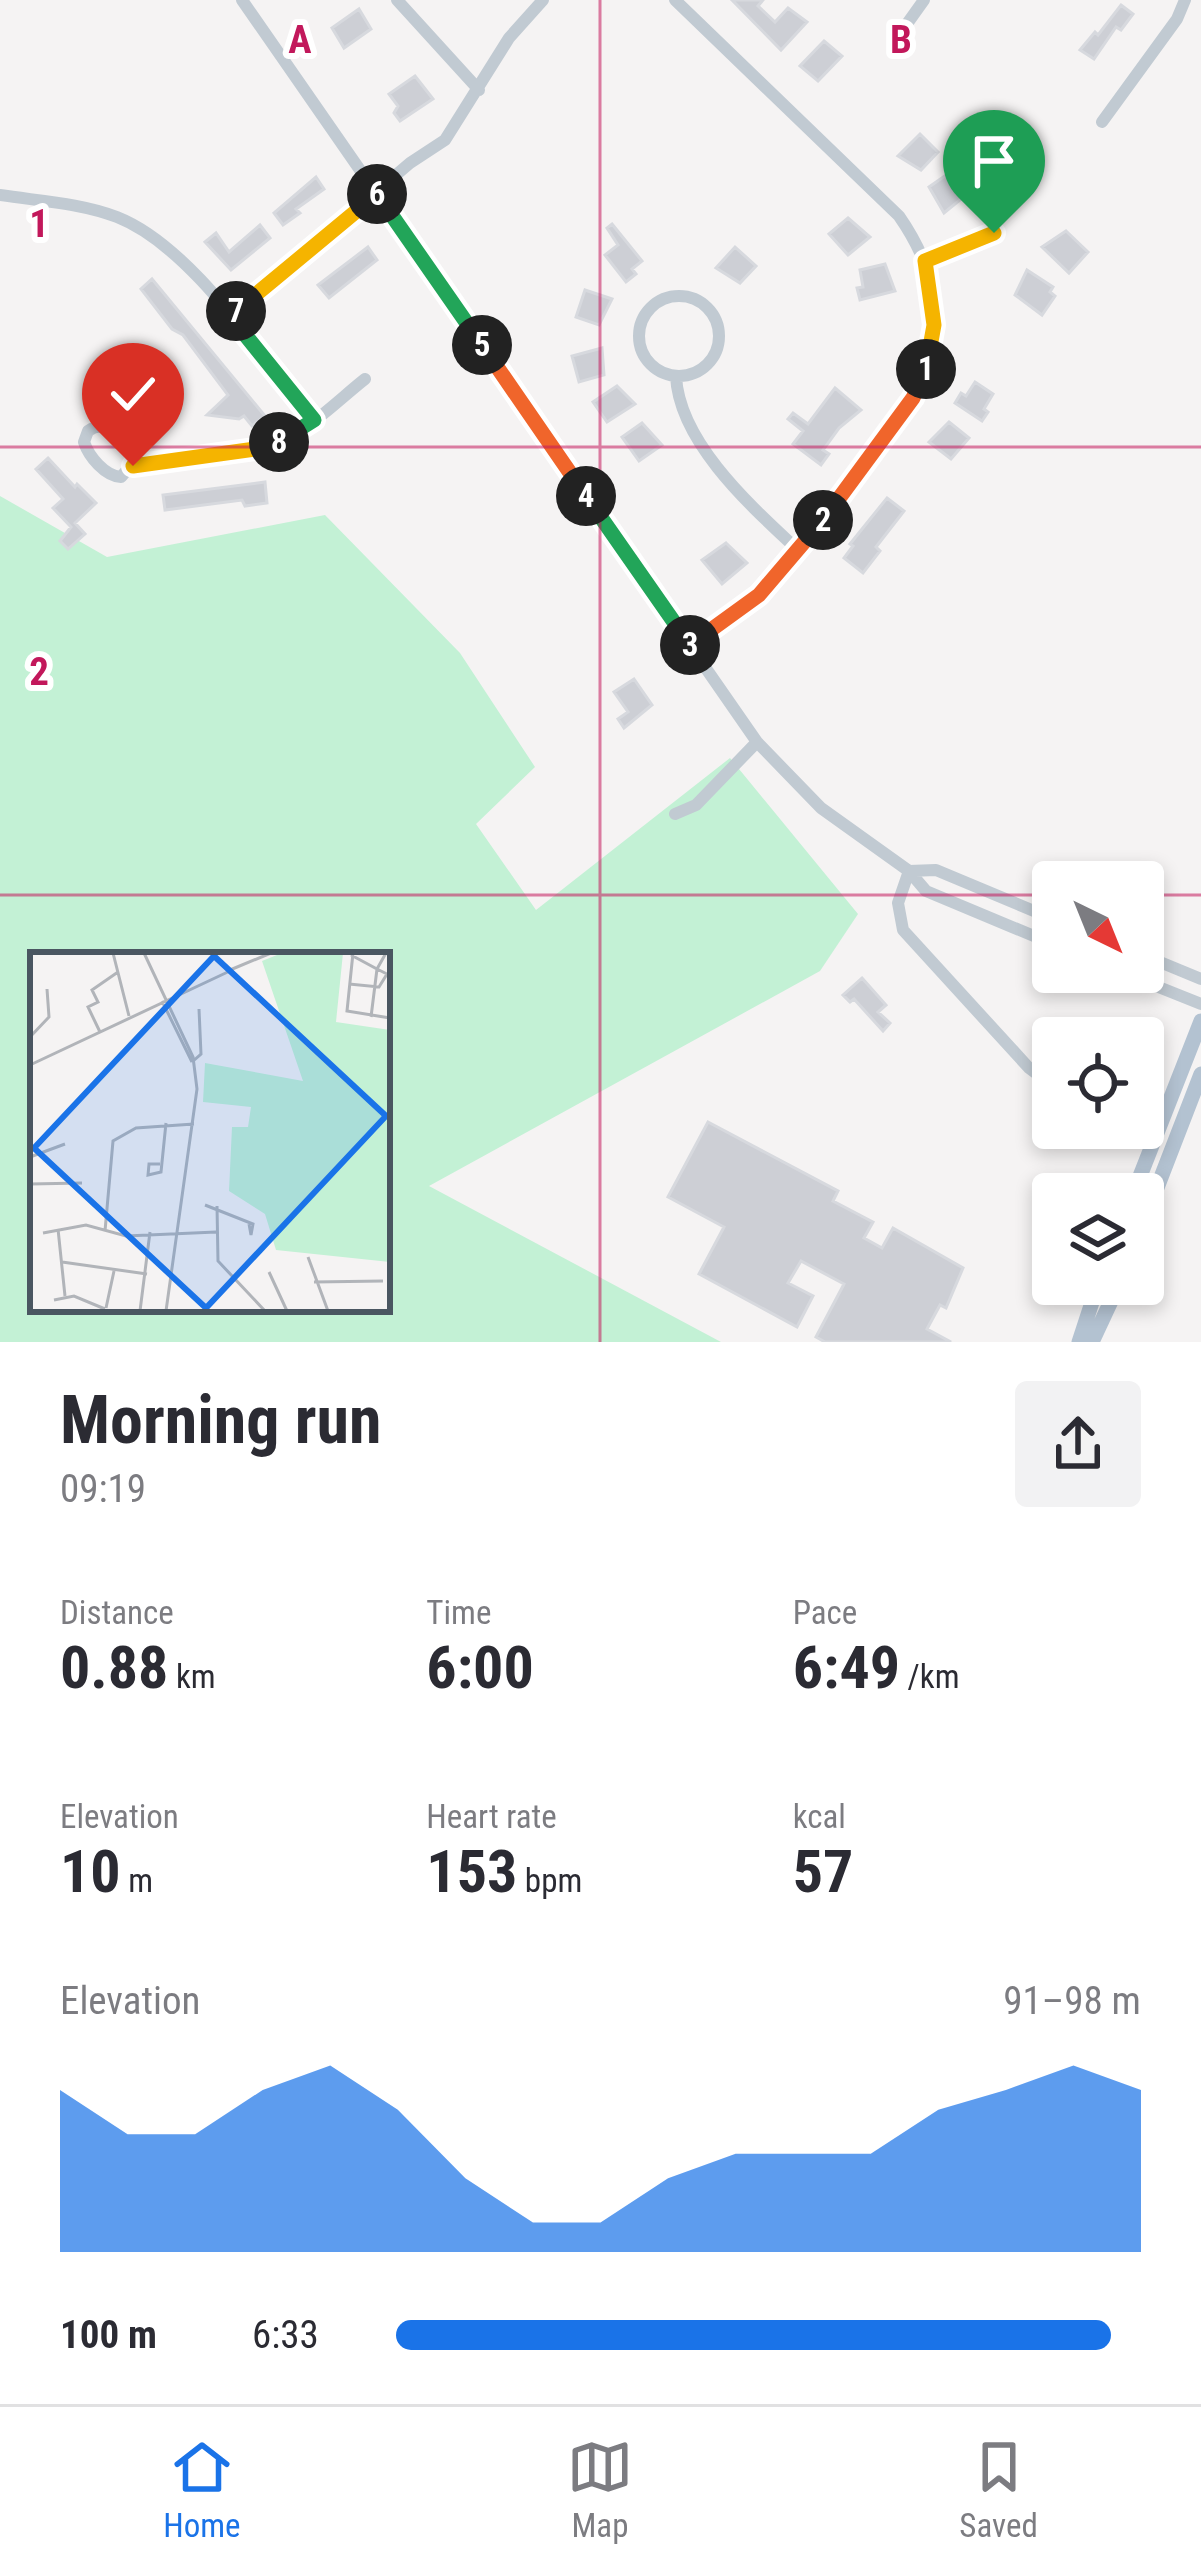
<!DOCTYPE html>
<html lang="en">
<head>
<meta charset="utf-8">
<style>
	:root { --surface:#fff; --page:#f2f2f3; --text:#2b2b33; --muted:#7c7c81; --line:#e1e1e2; --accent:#1a73e8 }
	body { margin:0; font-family:"Roboto Condensed",sans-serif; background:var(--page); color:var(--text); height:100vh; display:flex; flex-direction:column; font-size:45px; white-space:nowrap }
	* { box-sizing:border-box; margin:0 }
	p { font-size:39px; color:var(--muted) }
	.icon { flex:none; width:66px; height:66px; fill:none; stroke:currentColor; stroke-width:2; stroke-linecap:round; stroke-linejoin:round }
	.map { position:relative; height:1342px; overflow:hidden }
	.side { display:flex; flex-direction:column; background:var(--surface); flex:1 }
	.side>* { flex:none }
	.needle { width:78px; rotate:137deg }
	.buttons { position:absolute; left:1032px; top:861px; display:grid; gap:24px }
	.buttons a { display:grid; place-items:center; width:132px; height:132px; border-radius:12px; background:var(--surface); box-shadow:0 6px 18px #0003; font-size:60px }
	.pin { position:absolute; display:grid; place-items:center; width:102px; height:102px; color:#fff; margin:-123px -51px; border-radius:50% 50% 50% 0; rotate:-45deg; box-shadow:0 0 12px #0007 }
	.pin .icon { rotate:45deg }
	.km { position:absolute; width:60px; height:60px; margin:-30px; border-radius:50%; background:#222; color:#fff; font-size:33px; line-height:60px; text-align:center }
	.round { display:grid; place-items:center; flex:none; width:126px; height:126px; border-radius:12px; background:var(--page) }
	.head { display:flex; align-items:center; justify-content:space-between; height:204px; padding:0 60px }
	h1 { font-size:66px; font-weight:700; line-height:90px }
	.figures { display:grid; grid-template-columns:repeat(3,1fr); gap:18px; height:204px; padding:12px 60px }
	.figures div { display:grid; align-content:center }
	.figures b { font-size:60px; font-weight:700 }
	.figures small { font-size:33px; font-weight:400 }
	.figures p { font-size:33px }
	.chart { height:336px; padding:24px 60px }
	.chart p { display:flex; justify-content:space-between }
	.chart svg { width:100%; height:216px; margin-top:12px; fill:var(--accent); opacity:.7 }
	ul { padding:0 60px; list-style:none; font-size:39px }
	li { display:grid; grid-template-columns:192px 144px 1fr; align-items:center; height:90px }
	li i { height:30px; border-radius:15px; background:var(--accent) }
	.dock { display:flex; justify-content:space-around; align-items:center; height:168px; border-top:3px solid var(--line); background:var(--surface); font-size:33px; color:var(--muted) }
	.dock a { display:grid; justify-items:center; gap:6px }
	.dock .active { color:var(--accent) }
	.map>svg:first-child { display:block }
</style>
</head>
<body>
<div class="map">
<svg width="1201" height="1342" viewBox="0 0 1201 1342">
	<rect width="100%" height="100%" fill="#f5f3f3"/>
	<path fill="#c3f1d5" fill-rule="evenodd" d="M0,496L107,557L325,515L460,653L535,767L476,824L536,910L730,758L858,914L820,971L429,1186L721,1342H0ZM33,955H387V1309H33Z"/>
	<path fill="#cdcfd5" stroke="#d7d9de" stroke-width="3" d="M732,0H763L758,6L775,22L788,8L807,22L781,50Z
		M1121,5L1133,14L1121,30L1116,27L1094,59L1080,50L1095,32L1098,35Z
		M359,9L371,29L344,48L332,28Z
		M824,41L842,56L818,81L800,66Z
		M415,76L433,99L400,121L394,113L398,106L389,94Z
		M920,134L938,152L921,170L898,156Z
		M949,173L959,186L964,182L971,191L944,213L929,187Z
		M316,177L324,189L296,209L300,213L283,225L274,213Z
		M848,218L870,237L848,255L829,234Z
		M612,224L642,261L632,269L636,274L626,282L605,255L618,245L607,228Z
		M260,225L270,238L231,270L205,242L216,233L229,252Z
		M1066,231L1088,252L1069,273L1042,247Z
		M368,247L377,260L329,298L318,285Z
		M735,247L756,266L740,283L716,268Z
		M885,264L895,291L860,300L857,288L863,287L860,270Z
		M1027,270L1053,287L1050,292L1055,296L1042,315L1015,295Z
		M152,279L265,416L252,426L244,416L239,419L207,415L228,395L183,335L172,329L141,289Z
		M585,290L612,299L599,325L576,317Z
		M602,348L604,375L579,382L572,356Z
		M975,382L993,394L984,409L988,412L982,421L955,403L961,393L966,396Z
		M617,386L635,404L607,422L593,402Z
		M835,388L861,410L839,428L823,450L829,454L821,465L793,444L803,431L788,419L793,413L808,424Z
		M949,422L969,438L951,459L929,442Z
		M642,423L662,445L639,461L622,437Z
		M48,458L75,487L77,484L96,503L75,523L85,534L68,549L60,541L71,527L53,508L63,499L36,469Z
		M265,482L267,503L245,506L242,500L165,510L163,495Z
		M887,498L904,511L876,547L880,551L863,573L844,558L853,546L850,544Z
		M726,543L747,563L722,584L702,560Z
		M634,679L652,705L624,728L618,719L628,712L614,692Z
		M862,978L886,1005L878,1012L890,1023L883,1031L854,999L850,1002L843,995Z
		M708,1122L838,1191L833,1201L873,1222L864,1238L882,1248L893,1228L963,1268L946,1308L940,1305L927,1329L951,1342H825L816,1337L844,1284L801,1261L788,1283L813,1296L797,1327L699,1274L724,1227L668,1197Z"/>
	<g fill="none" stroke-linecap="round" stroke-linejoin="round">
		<path stroke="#c1cad2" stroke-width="12" d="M242,0L757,742L821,808L909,871L926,891L1053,944
			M397,0L479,90
			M675,0L899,216C974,324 917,397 849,486C820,524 792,566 755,598C735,616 711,631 689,646
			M899,35L924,0
			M1102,122L1177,19L1185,0
			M0,195C39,201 81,203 117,217C193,247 261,357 314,420
			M925,261L994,233
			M639 336a40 40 0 1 1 80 0a40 40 0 1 1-80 0Z
			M230,316L410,163L445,140L509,38L543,0
			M676,376C679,443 753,508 799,551
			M133,463V453C120,438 108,417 88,431L84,442C89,457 105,476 121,477L133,463C174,464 255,457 290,437C317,422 341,398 365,379
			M675,814L696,805L757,742
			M909,871L898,903L903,930L1029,1068L1053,1086
			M909,871L936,870L1053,919
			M1143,955L1201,979
			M1121,972L1201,1004"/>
		<path stroke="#b3c2d1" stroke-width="15" d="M1133,1194L1201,1021
			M1143,1224L1201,1074
			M1079,1342L1098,1284
			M1092,1342L1119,1284"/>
	</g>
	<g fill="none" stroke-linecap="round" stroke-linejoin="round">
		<defs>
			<path id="split-1" d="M926,369L934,325L925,261L994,233"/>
			<path id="split-2" d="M823,520L913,398L926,369"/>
			<path id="split-3" d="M690,645L759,595L823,520"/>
			<path id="split-4" d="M586,496L690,645"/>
			<path id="split-5" d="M482,345L586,496"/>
			<path id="split-6" d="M377,194L482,345"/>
			<path id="split-7" d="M236,311L377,194"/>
			<path id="split-8" d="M236,311L230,316L314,420L279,442"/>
			<path id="split-9" d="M133,466L262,448L279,442"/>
		</defs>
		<use href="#split-1" stroke="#fff" stroke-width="24"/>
		<use href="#split-2" stroke="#fff" stroke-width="24"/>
		<use href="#split-3" stroke="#fff" stroke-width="24"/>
		<use href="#split-4" stroke="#fff" stroke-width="24"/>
		<use href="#split-5" stroke="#fff" stroke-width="24"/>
		<use href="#split-6" stroke="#fff" stroke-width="24"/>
		<use href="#split-7" stroke="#fff" stroke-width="24"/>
		<use href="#split-8" stroke="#fff" stroke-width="24"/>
		<use href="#split-9" stroke="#fff" stroke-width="24"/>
		<use href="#split-1" stroke="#f5b400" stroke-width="15"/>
		<use href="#split-2" stroke="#f0652b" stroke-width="15"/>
		<use href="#split-3" stroke="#f0652b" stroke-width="15"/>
		<use href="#split-4" stroke="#22a559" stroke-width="15"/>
		<use href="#split-5" stroke="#f0652b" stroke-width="15"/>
		<use href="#split-6" stroke="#22a559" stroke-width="15"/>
		<use href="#split-7" stroke="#f5b400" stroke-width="15"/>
		<use href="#split-8" stroke="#22a559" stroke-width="15"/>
		<use href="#split-9" stroke="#f5b400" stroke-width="15"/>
	</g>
	<path fill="none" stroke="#c2185b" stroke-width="3" stroke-opacity="0.55" d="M600,0V1342M0,447H1201M0,895H1053M1143,895H1201"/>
	<g transform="translate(30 952)">
		<rect width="360" height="360" fill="#f5f3f3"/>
		<path d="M252,1H313L306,70L360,78V310L246,298L235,262L199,239L202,175H218L221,155L173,150L175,111L273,129L232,9Z" fill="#c3f1d5"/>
		<path fill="none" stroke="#b1b4b9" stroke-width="3" d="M83,1L99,64M114,1L163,105L167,137L136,359M323,1L317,59L360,66M321,3L347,17L356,1M200,18L241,1M319,32L349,35L357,22L347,17M132,49L162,110M341,65L347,17M70,80L58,55L68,50L62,38L88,20M0,85L19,65L17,37M162,110L171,102L169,57M0,113L202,18M0,205L35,192M130,212H119L118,223L131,220L136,171M0,232L52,231M175,253L223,272L221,283L219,272M187,254L188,309L235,359M28,277L35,344M75,279L83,189L106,176L164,172M13,281L56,273L96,284L186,280M278,305L298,359M32,310L117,322M239,320L257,359M284,330L353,329M24,348L44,344L75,357M76,356L84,319M110,359L120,280"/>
		<path fill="#1a73e8" fill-opacity="0.15" stroke="#1a73e8" stroke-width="6" d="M184,4L356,164L176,356L4,196Z"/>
		<rect width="360" height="360" fill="none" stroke="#4a5661" stroke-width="6"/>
	</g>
	<g font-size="39" text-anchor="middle" font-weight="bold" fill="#c2185b" stroke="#fff" stroke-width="12" stroke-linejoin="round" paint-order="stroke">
		<text x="300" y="53">A</text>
		<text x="901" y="53">B</text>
		<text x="39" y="237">1</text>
		<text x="39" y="685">2</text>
	</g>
</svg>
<div class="buttons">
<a><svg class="needle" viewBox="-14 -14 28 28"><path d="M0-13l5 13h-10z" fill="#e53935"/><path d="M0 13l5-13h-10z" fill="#7c7c81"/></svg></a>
<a><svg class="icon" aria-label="locate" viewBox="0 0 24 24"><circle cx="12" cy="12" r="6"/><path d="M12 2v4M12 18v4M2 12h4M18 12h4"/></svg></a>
<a><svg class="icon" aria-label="layers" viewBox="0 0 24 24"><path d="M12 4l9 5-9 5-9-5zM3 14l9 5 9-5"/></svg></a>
</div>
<div class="pin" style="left:994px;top:233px;background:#1e9e55"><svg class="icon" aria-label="arrive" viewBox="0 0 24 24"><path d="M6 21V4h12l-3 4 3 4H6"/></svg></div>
<div class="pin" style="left:133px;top:466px;background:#d93025"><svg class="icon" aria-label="check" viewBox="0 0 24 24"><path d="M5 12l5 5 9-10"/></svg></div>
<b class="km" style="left:926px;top:369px">1</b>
<b class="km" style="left:823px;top:520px">2</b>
<b class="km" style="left:690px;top:645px">3</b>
<b class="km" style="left:586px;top:496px">4</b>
<b class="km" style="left:482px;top:345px">5</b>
<b class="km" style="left:377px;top:194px">6</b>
<b class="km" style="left:236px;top:311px">7</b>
<b class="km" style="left:279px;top:442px">8</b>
</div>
<section class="side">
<div class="head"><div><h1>Morning run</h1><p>09:19</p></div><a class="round"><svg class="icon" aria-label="share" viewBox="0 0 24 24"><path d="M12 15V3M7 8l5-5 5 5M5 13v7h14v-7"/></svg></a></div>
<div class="figures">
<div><p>Distance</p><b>0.88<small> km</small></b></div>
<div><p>Time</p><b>6:00</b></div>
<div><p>Pace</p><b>6:49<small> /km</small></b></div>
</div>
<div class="figures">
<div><p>Elevation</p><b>10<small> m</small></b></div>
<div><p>Heart rate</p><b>153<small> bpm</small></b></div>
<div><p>kcal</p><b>57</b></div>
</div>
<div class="chart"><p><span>Elevation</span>91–98 m</p>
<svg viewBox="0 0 160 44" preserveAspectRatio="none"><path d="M0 44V11L10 20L20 20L30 11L40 6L50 15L60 29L70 38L80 38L90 29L100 24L110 24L120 24L130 15L140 11L150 6L160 11V44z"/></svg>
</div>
<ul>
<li><b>100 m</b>6:33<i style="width:96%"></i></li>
</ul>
</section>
<nav class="dock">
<a class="active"><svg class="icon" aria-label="home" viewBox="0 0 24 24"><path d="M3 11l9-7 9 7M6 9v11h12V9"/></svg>Home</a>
<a><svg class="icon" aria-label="map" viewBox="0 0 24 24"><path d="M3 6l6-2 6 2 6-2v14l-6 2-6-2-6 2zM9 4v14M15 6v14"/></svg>Map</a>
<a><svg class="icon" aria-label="saved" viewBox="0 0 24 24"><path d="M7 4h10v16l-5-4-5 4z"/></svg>Saved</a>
</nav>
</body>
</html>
